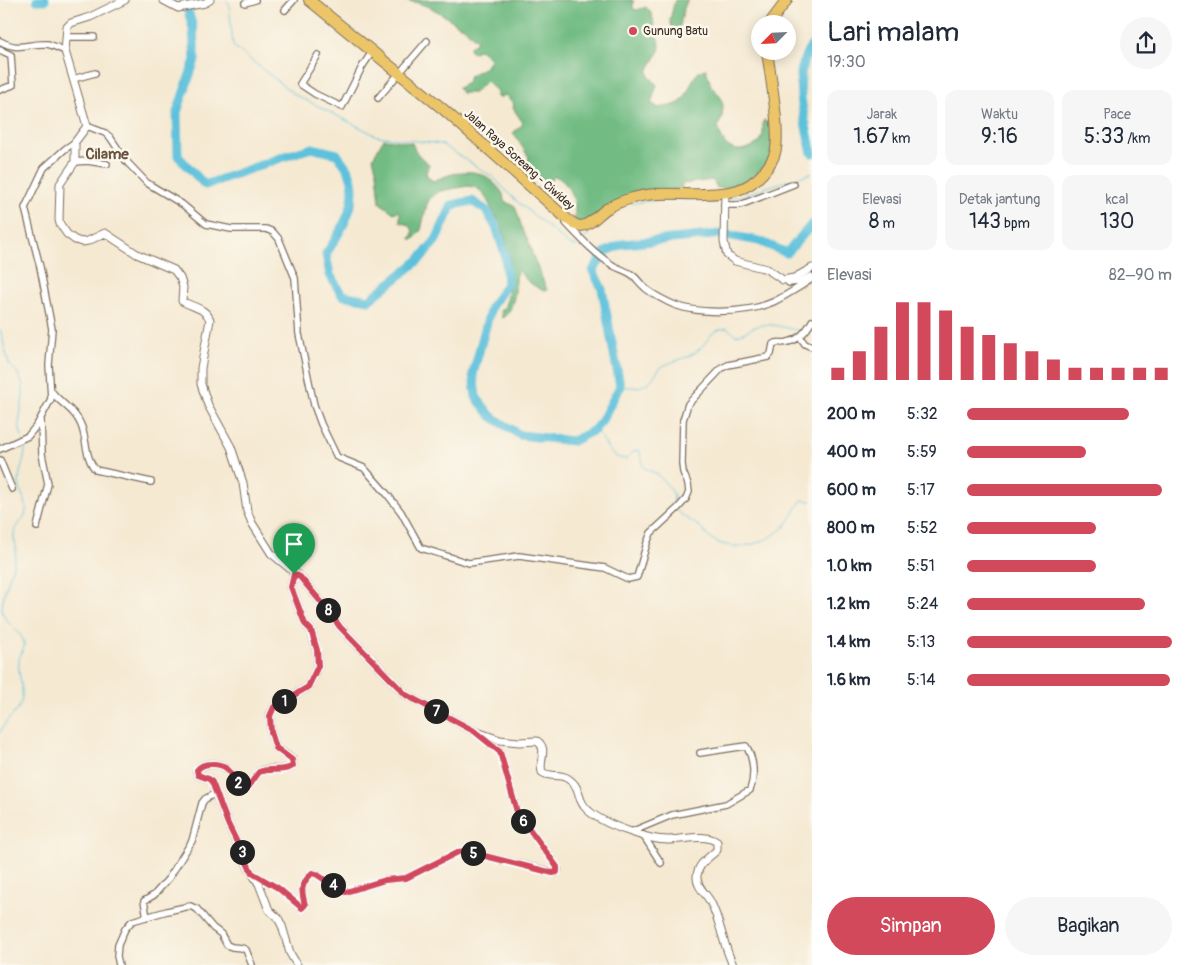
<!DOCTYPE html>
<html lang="id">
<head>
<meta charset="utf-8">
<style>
	:root { --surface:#fff; --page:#f6f6f7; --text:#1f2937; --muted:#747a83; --accent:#d1495b }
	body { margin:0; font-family:Pangolin,sans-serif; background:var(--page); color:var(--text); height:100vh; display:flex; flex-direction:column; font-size:19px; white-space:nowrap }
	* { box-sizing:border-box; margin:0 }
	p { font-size:16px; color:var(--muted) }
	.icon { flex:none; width:28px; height:28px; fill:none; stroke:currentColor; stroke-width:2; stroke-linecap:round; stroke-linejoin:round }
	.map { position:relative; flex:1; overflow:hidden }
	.panel { display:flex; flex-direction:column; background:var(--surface); width:375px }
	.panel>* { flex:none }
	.needle { width:32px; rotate:246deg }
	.controls { position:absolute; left:751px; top:15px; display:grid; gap:10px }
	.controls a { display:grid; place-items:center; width:45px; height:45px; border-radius:50%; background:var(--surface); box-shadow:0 2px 12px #0003; font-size:25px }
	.pin { position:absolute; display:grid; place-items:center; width:42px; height:42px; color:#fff; margin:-51px -21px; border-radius:50% 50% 50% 0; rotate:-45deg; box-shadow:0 0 5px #0007 }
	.pin .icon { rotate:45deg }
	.km { position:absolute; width:25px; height:25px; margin:-12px; border-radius:50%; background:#222; color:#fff; font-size:14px; line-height:25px; text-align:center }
	.round { display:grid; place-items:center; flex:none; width:52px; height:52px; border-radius:26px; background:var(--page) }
	.overview { display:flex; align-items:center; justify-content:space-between; height:85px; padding:0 15px }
	h1 { font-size:28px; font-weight:600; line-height:38px }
	.stats { display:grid; grid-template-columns:repeat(3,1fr); gap:8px; height:85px; padding:5px 15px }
	.stats div { display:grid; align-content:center; border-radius:12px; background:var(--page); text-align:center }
	.stats b { font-size:21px; font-weight:600 }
	.stats small { font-size:14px; font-weight:400 }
	.stats p { font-size:14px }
	.chart { height:140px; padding:10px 15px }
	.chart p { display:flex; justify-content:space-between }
	.chart svg { width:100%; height:90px; margin-top:5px; stroke:var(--accent); stroke-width:6 }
	.primary-button { display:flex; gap:10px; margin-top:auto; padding:10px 15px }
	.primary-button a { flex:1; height:58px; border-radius:30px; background:var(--accent); color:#fff; font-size:20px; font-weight:600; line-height:58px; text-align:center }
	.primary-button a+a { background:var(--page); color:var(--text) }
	ul { padding:0 15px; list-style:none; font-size:16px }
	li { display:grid; grid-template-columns:80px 60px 1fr; align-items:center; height:38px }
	li i { height:12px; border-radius:6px; background:var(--accent) }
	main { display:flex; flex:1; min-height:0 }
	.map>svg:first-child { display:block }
</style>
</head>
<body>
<main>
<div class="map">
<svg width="812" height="965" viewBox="0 0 812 965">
	<rect width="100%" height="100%" fill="#fbf7ec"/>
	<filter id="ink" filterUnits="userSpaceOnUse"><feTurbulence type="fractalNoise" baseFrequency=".02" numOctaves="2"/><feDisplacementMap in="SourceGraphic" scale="10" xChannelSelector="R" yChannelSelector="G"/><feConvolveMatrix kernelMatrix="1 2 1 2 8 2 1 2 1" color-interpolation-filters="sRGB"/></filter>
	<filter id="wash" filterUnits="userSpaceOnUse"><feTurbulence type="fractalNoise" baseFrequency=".0096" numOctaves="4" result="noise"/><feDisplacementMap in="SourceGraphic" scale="20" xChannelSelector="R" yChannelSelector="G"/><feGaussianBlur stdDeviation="1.12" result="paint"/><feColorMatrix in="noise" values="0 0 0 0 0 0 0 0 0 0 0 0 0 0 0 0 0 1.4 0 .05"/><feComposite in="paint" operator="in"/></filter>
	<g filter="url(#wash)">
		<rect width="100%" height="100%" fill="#f5e9d2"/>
		<path fill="#72bc84" stroke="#567351" d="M400,0H633V9L637,10L646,7C653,13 655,23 653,32C669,48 653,57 648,72L649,76L657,85L651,103L659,108C665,107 673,106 679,103C691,96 690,71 706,69L711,86L720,96L723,105L722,118L718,126C723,152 739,156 760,142L763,134V121L765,120L769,128L775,153L762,169L738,188H717L713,180L682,184L681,189L637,195L588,221L575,223C573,217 575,216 575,211C576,199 567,180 555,176L546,185L527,163L529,157L513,133L522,125L523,123L513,108L514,104L505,95L499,98L497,97V91L486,81L474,93H461L458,88L467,83L469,76L486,67L490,59L480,49L472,53L469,48L477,41L464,27L460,26C441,13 424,1 400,0Z
			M675,0H688C680,12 683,26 675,37L670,20Z
			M384,139L412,143C416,153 420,158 429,164L426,173L428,177L433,181C460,170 481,164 501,191C504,194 503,198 505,202L515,206L522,228L529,243L533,256L547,290L544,291C534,286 525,281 519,270L517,271C515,285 516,310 502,318L501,311L504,308L508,297L510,259L502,227L483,193L477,188L468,186L451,189L440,191L431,197L427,204L421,230L414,239H410L413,233C412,225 407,224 400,222V212L398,211L394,213L380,203L377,172L373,158L382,141Z"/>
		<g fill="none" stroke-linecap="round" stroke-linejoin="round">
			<path stroke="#5dc1db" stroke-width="1" d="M226,0L229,3L233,46L294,94L377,136L441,144L493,177L513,198L570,245L577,246L581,243
				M727,197H739L764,188L812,173
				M632,203L661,200L701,199
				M585,238C597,224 609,213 626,205
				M0,329L9,364L17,372L23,385V396L19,424L22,437
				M620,386C632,388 643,389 652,379C657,373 658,368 665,365C675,360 689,358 697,351C711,340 707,331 727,328L736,335C744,334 750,328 758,326C772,322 787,329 801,331
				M594,430C608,440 605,458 627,459L634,451L639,450L644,468L657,474L669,487L674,495L673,507L674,508
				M677,511C684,518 692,521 700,527C704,530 705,535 710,538C733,554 765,545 785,526C792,518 796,508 802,500L812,501
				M0,733C4,720 19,712 21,702C25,688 17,675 19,661C19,655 25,649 24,643C21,629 2,623 2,608C3,588 15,569 16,549C16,542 12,537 15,530C17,523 25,520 26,511C28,501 19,493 19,482C19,466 28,458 24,441"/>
			<path stroke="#5dc1db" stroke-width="9" d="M37,0H45
				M185,0L193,28L195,60L177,112L178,156L205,185L289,155L312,148L337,154C340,159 345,164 348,170C363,198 341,231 326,254L330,275L342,295L369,300L419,260L436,240L452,205L472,201L487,211L497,229L505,255L507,284L491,307L473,374L476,397L491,416L520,435L573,441L594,430L601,422L620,386L602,289L593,271L605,252L623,244L722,234L759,241L787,253L812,224
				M812,45C790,73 805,121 812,153"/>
		</g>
	</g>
	<g filter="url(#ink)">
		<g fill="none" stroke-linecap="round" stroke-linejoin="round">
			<defs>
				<path id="minor" d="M245,3L255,0
					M285,10L294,0
					M66,37H94
					M0,41C20,52 26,43 47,44C53,45 60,49 65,51
					M0,50L11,55L13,85L0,90
					M318,55L300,84L315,94L342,107L362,67L372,52
					M73,79L95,73
					M378,98L427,41
					M87,126L105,133L110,137L126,161L147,183L182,204L206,224L231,229H266L273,232L279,239L295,278L299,334L314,405L321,424L337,457L364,468L387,494L401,512L421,548L469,563L519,556L605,568L628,579L637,577L647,543L651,533L678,508L686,499L689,492L688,484L683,472L682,464L683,420L688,404L722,368L728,365L768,357L771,354L773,344C779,341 782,344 788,342C800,340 807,330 812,321
					M75,162L87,161L107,164
					M724,205H740L794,184
					M566,221V223C580,238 596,255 614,266C620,269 626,271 631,274C636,277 638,281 642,285C648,292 660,298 668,302C694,315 745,314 773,302C786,296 799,287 812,279
					M786,280L789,283L798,282L811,276
					M800,337L805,344L812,347
					M52,392C61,404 75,410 81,425C87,439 85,459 96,470L151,482
					M0,449L28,436L37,425L51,399L49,365L52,329L40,267L25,208L44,168L65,149L75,142
					M0,460L12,489
					M37,527L48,484L42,454L41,419
					M631,832L672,815L726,804L750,790C755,777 754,758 746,746L700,753
					M643,835L661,863
					M252,873L278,888L302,908L305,905C301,891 300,885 312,873L316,874L342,891L346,892L385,880L406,878L458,852L465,851L556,873L558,870L557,867L517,812L500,752L478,734
					M147,917L144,901L154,895L169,878L192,841L202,803L205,799L216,793
					M119,965L117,956L118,945L125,929L132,921L167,911L190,906L197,909L213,928L221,934L227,945L232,947L242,948L246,950L252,965"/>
				<path id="tertiary" d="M125,0L90,17L71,23L67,27L65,51L87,126L75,142V162L60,184L59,220L60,224L67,234L75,240L82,242L88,241L105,233L137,254L174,270L180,278L183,287L182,301C192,307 206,308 210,320L201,368V384L208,405L231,447L243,483L247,511L252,523L271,553L300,577L327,609L340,627L406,695L474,731L500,740L519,742L537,741C549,749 538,761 542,772C549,778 559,773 567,778C582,788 576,795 584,806C594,819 616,827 631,832C642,836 657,840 668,840C683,840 705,833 717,842V850C709,858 698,863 697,876C696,887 707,894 711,903C721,923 723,945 733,965
					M163,0L178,8L205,3L210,0
					M725,193L724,242L727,255L735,261L767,269L783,280L794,278L812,268
					M294,574L291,587L305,624L311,630L317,651L318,666L308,687L274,707L270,715L271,732L276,748L292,759L293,766C282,773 271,766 259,772L249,786L245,789C232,785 235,763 211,764C205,764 200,766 197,771L198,775L209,779L212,782L228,824L249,868L259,884L269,910L278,918L282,926L290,953L297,965"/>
				<path id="trunk" d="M309,0L443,109L567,219C571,222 575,225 580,226C590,226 599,213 608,208C616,203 624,200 633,198C656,191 681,195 705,194C730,193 746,192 763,173C768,167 773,161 775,153C781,133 770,74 767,51
					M769,24L787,0"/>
			</defs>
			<use href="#minor" stroke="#7c6d5d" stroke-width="8"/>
			<use href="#tertiary" stroke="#7c6d5d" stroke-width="9"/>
			<use href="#trunk" stroke="#7c6d5d" stroke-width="12"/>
			<use href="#minor" stroke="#fff" stroke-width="5.5"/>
			<use href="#tertiary" stroke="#fff" stroke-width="7"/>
			<use href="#trunk" stroke="#edc569" stroke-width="10"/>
		</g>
	</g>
	<g fill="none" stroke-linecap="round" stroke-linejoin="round" filter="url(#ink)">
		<defs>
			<path id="route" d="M294,574L300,577L327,609L340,627L406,695L474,731L500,752L517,812L557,867V872L553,873L465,851L458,852L406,878L385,880L346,892L342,891L316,874L312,873C300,885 301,890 305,905L302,908L278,888L252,873L228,824L212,782L209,779L198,775L197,770C200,766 205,764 211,764C235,763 232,785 245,790L249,786L259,772C271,767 282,773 293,766L292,760L276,748L271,732L270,716L274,707L308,687L318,666L317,650L311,630L305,624L291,587Z"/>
		</defs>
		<use href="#route" stroke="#fff" stroke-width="10"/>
		<use href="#route" stroke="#d1495b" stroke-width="6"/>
	</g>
	<circle fill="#d1495b" stroke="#fbf7ec" stroke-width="2" cx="633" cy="31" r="5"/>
	<g text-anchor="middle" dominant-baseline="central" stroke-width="5" stroke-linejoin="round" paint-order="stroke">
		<g font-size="12" fill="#3b2a1e" stroke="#fbf7ec" text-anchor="start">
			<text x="643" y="31">Gunung Batu</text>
		</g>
		<g font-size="12" fill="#3b2a1e" stroke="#fbf7ec">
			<text transform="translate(519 160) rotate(42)">Jalan Raya Soreang - Ciwidey</text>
		</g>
		<g font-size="15" font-weight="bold" fill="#6b543f" stroke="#fbf7ec">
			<text x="107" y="154">Cilame</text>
		</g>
	</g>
</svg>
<div class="controls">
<a><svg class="needle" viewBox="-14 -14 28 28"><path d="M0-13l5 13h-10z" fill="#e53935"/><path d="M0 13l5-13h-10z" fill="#747a83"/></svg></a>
</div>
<div class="pin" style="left:294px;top:574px;background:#1e9e55"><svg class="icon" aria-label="arrive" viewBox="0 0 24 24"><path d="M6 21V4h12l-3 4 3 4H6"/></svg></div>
<b class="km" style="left:284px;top:701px">1</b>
<b class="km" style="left:238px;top:783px">2</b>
<b class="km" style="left:242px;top:852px">3</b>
<b class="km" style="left:333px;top:885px">4</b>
<b class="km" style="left:473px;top:853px">5</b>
<b class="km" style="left:523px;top:821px">6</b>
<b class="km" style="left:436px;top:711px">7</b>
<b class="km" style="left:328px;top:610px">8</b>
</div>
<section class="panel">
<div class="overview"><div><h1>Lari malam</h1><p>19:30</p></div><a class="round"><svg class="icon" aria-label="share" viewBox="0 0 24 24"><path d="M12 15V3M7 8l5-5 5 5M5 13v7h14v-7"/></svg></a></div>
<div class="stats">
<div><p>Jarak</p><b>1.67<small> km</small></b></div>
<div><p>Waktu</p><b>9:16</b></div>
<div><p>Pace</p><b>5:33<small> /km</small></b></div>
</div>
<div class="stats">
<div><p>Elevasi</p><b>8<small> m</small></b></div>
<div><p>Detak jantung</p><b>143<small> bpm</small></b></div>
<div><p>kcal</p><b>130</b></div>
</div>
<div class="chart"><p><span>Elevasi</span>82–90 m</p>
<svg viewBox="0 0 160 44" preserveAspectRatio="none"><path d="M5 44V38M15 44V30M25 44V18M35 44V6M45 44V6M55 44V10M65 44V18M75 44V22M85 44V26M95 44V30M105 44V34M115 44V38M125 44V38M135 44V38M145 44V38M155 44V38"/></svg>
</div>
<ul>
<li><b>200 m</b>5:32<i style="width:79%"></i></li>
<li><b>400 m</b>5:59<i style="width:58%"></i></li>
<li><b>600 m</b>5:17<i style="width:95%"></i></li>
<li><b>800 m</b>5:52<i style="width:63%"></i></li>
<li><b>1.0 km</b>5:51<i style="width:63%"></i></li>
<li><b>1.2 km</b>5:24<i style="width:87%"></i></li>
<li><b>1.4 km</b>5:13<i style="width:100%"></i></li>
<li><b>1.6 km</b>5:14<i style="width:99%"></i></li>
</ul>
<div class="primary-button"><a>Simpan</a><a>Bagikan</a></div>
</section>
</main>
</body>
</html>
